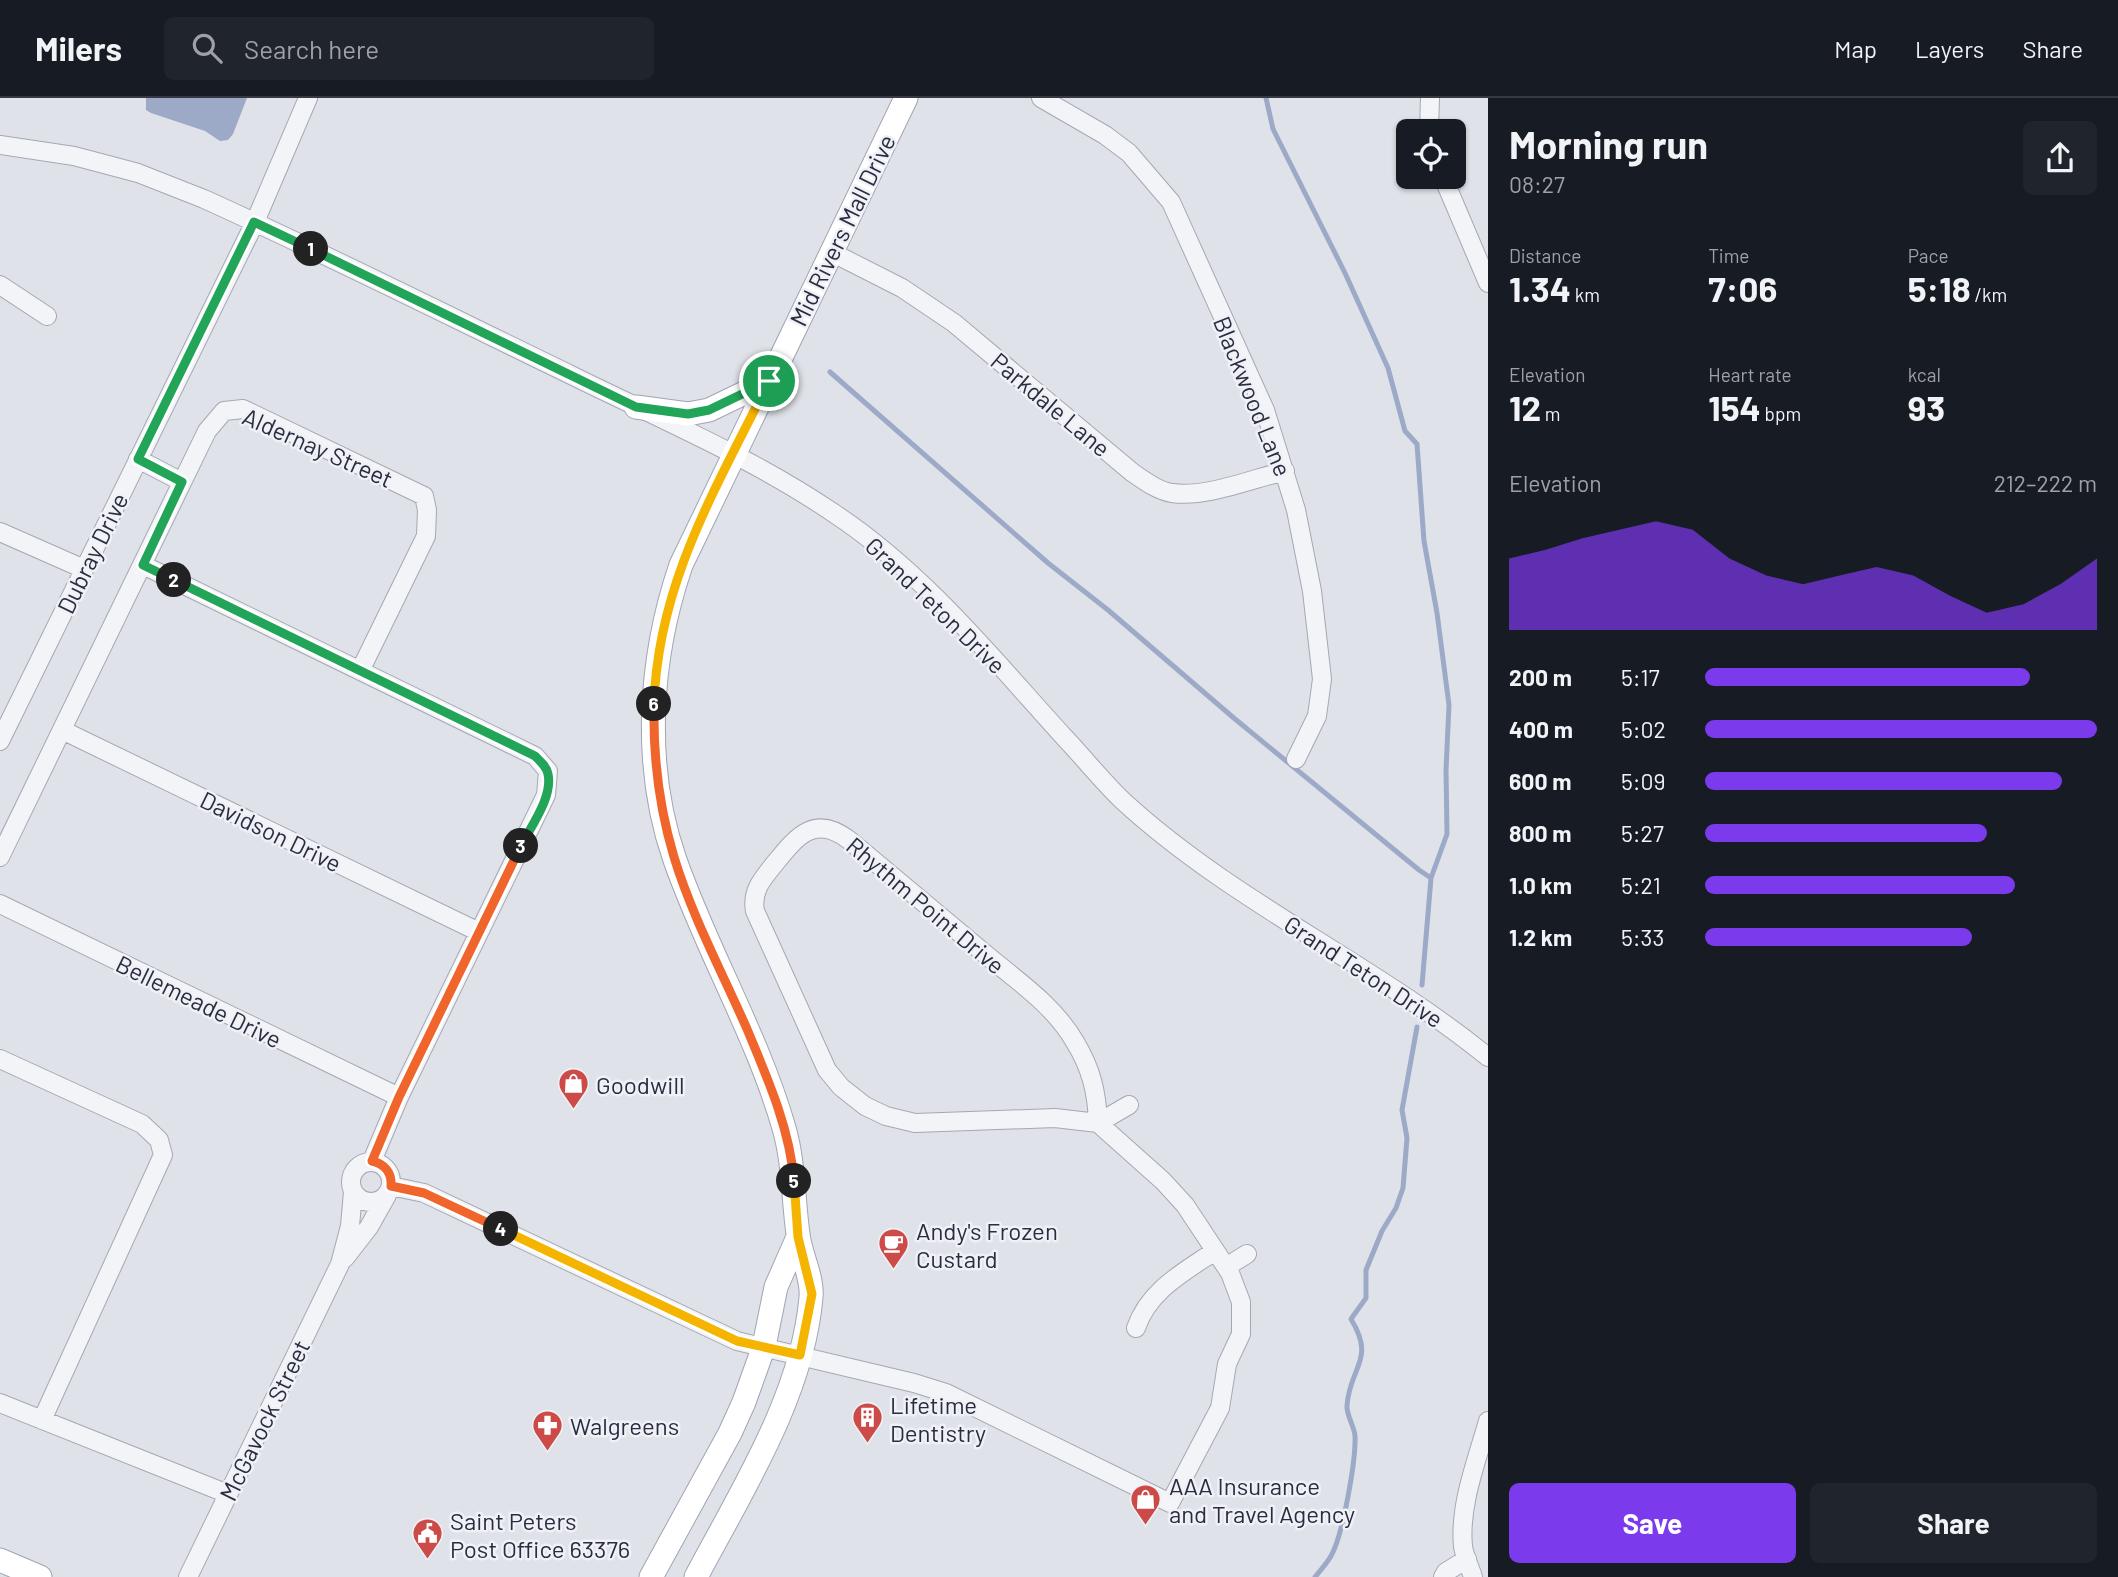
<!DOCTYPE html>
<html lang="en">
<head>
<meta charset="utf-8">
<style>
	:root { --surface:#171b24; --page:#20242c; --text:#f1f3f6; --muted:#9ea1a6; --line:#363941; --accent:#7c3aed }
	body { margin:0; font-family:Barlow,sans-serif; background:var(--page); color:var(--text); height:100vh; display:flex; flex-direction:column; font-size:26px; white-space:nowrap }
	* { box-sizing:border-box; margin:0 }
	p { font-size:23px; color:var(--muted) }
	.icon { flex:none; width:38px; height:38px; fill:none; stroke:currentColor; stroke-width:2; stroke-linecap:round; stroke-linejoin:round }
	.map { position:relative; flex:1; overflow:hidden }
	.panel { display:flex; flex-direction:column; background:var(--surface); width:630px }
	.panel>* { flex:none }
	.buttons { position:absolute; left:1396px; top:21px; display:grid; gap:14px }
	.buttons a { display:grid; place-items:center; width:70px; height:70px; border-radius:10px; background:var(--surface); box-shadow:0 2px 5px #0004; font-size:35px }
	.pin { position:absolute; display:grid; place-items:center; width:60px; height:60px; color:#fff; margin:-30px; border:4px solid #fff; border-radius:50%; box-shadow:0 2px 7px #0007 }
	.km { position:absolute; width:35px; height:35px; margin:-18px; border-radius:50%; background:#222; color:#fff; font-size:19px; line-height:35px; text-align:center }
	.round { display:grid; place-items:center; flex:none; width:74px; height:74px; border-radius:10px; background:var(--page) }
	.summary { display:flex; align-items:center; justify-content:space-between; height:119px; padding:0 21px }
	h1 { font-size:38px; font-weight:700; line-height:52px }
	.metrics { display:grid; grid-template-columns:repeat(3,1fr); gap:10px; height:119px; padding:7px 21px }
	.metrics div { display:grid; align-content:center }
	.metrics b { font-size:35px; font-weight:700 }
	.metrics small { font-size:19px; font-weight:400 }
	.metrics p { font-size:19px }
	.chart { height:196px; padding:14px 21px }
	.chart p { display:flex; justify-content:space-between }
	.chart svg { width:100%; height:126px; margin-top:7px; fill:var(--accent); opacity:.7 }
	.action { display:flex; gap:14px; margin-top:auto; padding:14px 21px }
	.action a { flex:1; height:80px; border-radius:10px; background:var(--accent); color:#fff; font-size:28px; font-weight:700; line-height:80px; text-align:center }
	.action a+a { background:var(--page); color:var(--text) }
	ul { padding:0 21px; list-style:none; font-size:23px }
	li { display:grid; grid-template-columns:112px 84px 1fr; align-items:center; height:52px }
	li i { height:18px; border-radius:9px; background:var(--accent) }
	header { display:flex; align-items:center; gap:42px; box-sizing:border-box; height:98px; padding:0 35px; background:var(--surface); border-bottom:2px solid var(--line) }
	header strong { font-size:33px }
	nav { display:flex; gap:38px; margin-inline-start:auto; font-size:24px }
	.search { width:490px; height:63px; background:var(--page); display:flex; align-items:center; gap:18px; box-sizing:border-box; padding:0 24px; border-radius:10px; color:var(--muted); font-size:26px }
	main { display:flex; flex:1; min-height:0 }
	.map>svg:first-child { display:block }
</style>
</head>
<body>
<header>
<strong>Milers</strong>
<div class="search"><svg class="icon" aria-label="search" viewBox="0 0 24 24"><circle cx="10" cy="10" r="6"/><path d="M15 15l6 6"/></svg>Search here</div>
<nav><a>Map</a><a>Layers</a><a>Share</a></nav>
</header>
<main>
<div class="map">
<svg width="1488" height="1479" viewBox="0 0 1488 1479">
	<rect width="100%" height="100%" fill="#e0e2e9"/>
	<path fill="#9caac8" d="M146,0H247L233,36L228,42L220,43L205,33L151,15L146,12Z"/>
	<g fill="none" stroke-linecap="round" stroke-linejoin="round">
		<path stroke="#9caac8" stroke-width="5" d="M1266,0L1273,31L1345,175L1388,270L1405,333L1417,346L1424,443L1437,515L1449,607L1446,672L1447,736L1431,780L1422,887
			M830,274L1048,465L1108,512L1235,621L1419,772L1431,780
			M1315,1479C1320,1473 1327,1465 1331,1458C1343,1437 1356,1362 1355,1338C1354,1327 1346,1317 1347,1307C1350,1268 1376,1262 1351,1221L1366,1200V1172L1382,1133L1396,1110L1403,1090L1407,1040L1402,1012L1417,929"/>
		<defs>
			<path id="minor" d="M1041,0L1105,37L1129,55L1171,104L1265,312L1296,412L1312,493L1322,581L1317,618L1296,661
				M1429,33L1430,0
				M0,47L74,58L138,75L204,101C328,157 449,218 571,277C660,321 753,360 835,416C924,475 993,561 1064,639C1084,660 1102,683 1123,703C1233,804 1372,865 1488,959
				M1443,79L1488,185
				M831,154L902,190L954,225L1133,375C1145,383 1158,393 1172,395C1205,400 1252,381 1285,373
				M0,187L47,218
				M138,361L182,384
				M0,434L84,471
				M143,467L535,658L548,673L546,697L399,999L372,1063
				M62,632L479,834
				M0,643L255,124L308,0
				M0,759L207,333L224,313L243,311L424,398L427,412L426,438L360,573
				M0,806L399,999
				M0,961L142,1026L159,1042L163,1057L42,1322
				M351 1084a20 20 0 1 1 40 0a20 20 0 1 1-40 0Z
				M391,1088L424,1095L737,1243L914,1285L946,1295L1170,1405L1220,1310L1227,1266L1241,1236V1204L1230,1175L1185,1107L1163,1083L1098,1025C1097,994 1091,970 1075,944C1054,907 1016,882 984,855C939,817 894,780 849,742C815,716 797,738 776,764C764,779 751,792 755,813L827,972L841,989L865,1008L886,1018L915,1025L1055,1020L1098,1025L1129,1007
				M345,1160L369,1129L387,1097
				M1226,1169L1247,1156
				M1136,1230C1149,1192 1184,1174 1215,1153
				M0,1305L228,1396
				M188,1479L340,1166L350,1128L353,1094
				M1443,1479L1446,1474L1467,1461
				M1473,1479C1470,1469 1464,1458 1463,1448C1459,1407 1477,1362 1488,1323"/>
			<path id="major" d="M636,309L688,316L709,312L769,283
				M0,1462L40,1479
				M651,1479L730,1335L744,1304L764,1248L776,1189L798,1139
				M696,1479C741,1394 803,1297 811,1199C813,1179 800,1156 798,1136C793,1100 794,1065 784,1030C757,937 707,853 675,762C642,668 649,561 681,467L906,0"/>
		</defs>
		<use href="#minor" stroke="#a5a8b3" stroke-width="20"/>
		<use href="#major" stroke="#a0a4b4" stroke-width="25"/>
		<use href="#minor" stroke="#f3f4f7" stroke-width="18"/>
		<use href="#major" stroke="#fff" stroke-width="23"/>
	</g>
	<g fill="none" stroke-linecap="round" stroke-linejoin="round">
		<defs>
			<path id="split-1" d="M311,151L636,309L688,316L709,312L769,283"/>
			<path id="split-2" d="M174,482L143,467L182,384L138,361L254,124L311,151"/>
			<path id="split-3" d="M174,482L535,658C540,663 547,669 548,676C553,699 531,728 521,748"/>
			<path id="split-4" d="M501,1131L424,1095L391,1088C392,1075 385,1066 372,1063L399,999L521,748"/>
			<path id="split-5" d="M501,1131L737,1243L800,1257L812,1196L798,1139L794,1083"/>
			<path id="split-6" d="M654,606C653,657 659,709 674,759C692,818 722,874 747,931C767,979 790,1031 794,1083"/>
			<path id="split-7" d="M654,606C658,484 717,389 769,283"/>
		</defs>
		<use href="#split-1" stroke="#fff" stroke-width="14"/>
		<use href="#split-2" stroke="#fff" stroke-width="14"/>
		<use href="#split-3" stroke="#fff" stroke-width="14"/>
		<use href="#split-4" stroke="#fff" stroke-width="14"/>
		<use href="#split-5" stroke="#fff" stroke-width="14"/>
		<use href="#split-6" stroke="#fff" stroke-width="14"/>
		<use href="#split-7" stroke="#fff" stroke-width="14"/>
		<use href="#split-1" stroke="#22a559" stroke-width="9"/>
		<use href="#split-2" stroke="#22a559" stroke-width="9"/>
		<use href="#split-3" stroke="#22a559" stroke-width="9"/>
		<use href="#split-4" stroke="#f0652b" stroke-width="9"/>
		<use href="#split-5" stroke="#f5b400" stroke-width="9"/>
		<use href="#split-6" stroke="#f0652b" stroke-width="9"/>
		<use href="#split-7" stroke="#f5b400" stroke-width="9"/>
	</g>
	<defs>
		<symbol id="shop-pin" viewBox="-11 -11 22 30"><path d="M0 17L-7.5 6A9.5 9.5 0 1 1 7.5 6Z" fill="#cc4a47" stroke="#f0f1f6"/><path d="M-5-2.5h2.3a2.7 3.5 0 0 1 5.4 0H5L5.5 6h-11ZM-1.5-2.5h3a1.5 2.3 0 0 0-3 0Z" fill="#fff"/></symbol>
		<symbol id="cafe-pin" viewBox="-11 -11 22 30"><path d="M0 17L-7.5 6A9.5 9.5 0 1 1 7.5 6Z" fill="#cc4a47" stroke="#f0f1f6"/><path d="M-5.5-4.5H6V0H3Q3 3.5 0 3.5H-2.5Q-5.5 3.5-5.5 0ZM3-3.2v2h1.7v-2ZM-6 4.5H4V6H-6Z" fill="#fff"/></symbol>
		<symbol id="building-pin" viewBox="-11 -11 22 30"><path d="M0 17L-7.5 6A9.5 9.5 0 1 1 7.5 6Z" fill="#cc4a47" stroke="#f0f1f6"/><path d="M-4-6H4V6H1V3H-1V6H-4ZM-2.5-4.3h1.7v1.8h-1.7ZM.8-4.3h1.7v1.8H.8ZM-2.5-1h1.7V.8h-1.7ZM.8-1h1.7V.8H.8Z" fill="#fff"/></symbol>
		<symbol id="pharmacy-pin" viewBox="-11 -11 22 30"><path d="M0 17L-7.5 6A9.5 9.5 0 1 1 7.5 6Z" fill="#cc4a47" stroke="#f0f1f6"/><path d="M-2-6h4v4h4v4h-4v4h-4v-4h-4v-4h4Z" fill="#fff"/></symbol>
		<symbol id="civic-pin" viewBox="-11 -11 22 30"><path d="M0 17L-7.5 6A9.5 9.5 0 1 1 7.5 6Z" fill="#cc4a47" stroke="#f0f1f6"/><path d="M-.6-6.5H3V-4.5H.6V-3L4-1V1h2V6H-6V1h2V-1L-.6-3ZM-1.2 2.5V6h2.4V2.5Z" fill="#fff"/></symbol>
	</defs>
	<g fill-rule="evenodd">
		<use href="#shop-pin" x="556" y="968" width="35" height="47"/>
		<use href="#cafe-pin" x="876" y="1128" width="35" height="47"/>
		<use href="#building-pin" x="850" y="1302" width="35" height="47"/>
		<use href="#pharmacy-pin" x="530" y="1310" width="35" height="47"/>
		<use href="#shop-pin" x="1128" y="1384" width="35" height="47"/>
		<use href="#civic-pin" x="410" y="1418" width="35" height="47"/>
	</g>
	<g text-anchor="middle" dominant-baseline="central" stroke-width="5" stroke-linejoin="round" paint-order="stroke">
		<g font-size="24" fill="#292d40" stroke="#f0f1f6">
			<text transform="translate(842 132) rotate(-64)">Mid Rivers Mall Drive</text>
			<text transform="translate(1253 298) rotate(68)">Blackwood Lane</text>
			<text transform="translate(1051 306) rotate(40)">Parkdale Lane</text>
			<text transform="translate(318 349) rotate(24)">Aldernay Street</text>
			<text transform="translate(92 455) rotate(-64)">Dubray Drive</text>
			<text transform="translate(936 507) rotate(44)">Grand Teton Drive</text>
			<text transform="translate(271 733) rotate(26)">Davidson Drive</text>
			<text transform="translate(926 807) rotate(40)">Rhythm Point Drive</text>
			<text transform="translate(1364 873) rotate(33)">Grand Teton Drive</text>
			<text transform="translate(199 903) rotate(26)">Bellemeade Drive</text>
			<text transform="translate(264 1322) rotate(-64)">McGavock Street</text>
		</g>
		<g font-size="24" fill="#292d40" stroke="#f0f1f6" text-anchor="start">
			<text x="596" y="986">Goodwill</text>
			<text x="916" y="1132">Andy's Frozen<tspan x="916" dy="28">Custard</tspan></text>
			<text x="890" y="1306">Lifetime<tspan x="890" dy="28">Dentistry</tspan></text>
			<text x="570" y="1327">Walgreens</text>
			<text x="1169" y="1387">AAA Insurance<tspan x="1169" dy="28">and Travel Agency</tspan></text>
			<text x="450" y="1422">Saint Peters<tspan x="450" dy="28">Post Office 63376</tspan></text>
		</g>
	</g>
</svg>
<div class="buttons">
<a><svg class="icon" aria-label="locate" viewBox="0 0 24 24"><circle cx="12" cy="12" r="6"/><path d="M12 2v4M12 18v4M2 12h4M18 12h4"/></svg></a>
</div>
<div class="pin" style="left:769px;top:283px;background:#1e9e55"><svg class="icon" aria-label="arrive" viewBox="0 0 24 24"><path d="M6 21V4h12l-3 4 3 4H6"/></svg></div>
<b class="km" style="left:311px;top:151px">1</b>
<b class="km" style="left:174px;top:482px">2</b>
<b class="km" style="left:521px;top:748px">3</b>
<b class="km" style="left:501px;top:1131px">4</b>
<b class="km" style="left:794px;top:1083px">5</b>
<b class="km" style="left:654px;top:606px">6</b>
</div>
<section class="panel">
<div class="summary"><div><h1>Morning run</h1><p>08:27</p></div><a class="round"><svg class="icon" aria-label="share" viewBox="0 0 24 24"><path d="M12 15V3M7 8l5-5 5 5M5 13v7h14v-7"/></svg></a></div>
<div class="metrics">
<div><p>Distance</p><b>1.34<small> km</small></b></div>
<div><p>Time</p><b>7:06</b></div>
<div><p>Pace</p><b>5:18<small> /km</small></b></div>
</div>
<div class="metrics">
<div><p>Elevation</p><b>12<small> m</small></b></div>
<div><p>Heart rate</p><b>154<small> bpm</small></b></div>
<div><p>kcal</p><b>93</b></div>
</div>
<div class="chart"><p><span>Elevation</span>212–222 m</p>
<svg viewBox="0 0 160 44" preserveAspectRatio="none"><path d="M0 44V19L10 16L20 12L30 9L40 6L50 9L60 19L70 25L80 28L90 25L100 22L110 25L120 32L130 38L140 35L150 28L160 19V44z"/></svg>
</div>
<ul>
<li><b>200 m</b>5:17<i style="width:83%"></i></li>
<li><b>400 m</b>5:02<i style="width:100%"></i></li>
<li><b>600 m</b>5:09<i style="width:91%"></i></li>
<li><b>800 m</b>5:27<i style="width:72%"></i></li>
<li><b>1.0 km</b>5:21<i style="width:79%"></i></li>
<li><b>1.2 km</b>5:33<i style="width:68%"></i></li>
</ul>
<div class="action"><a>Save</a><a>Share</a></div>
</section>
</main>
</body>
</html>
